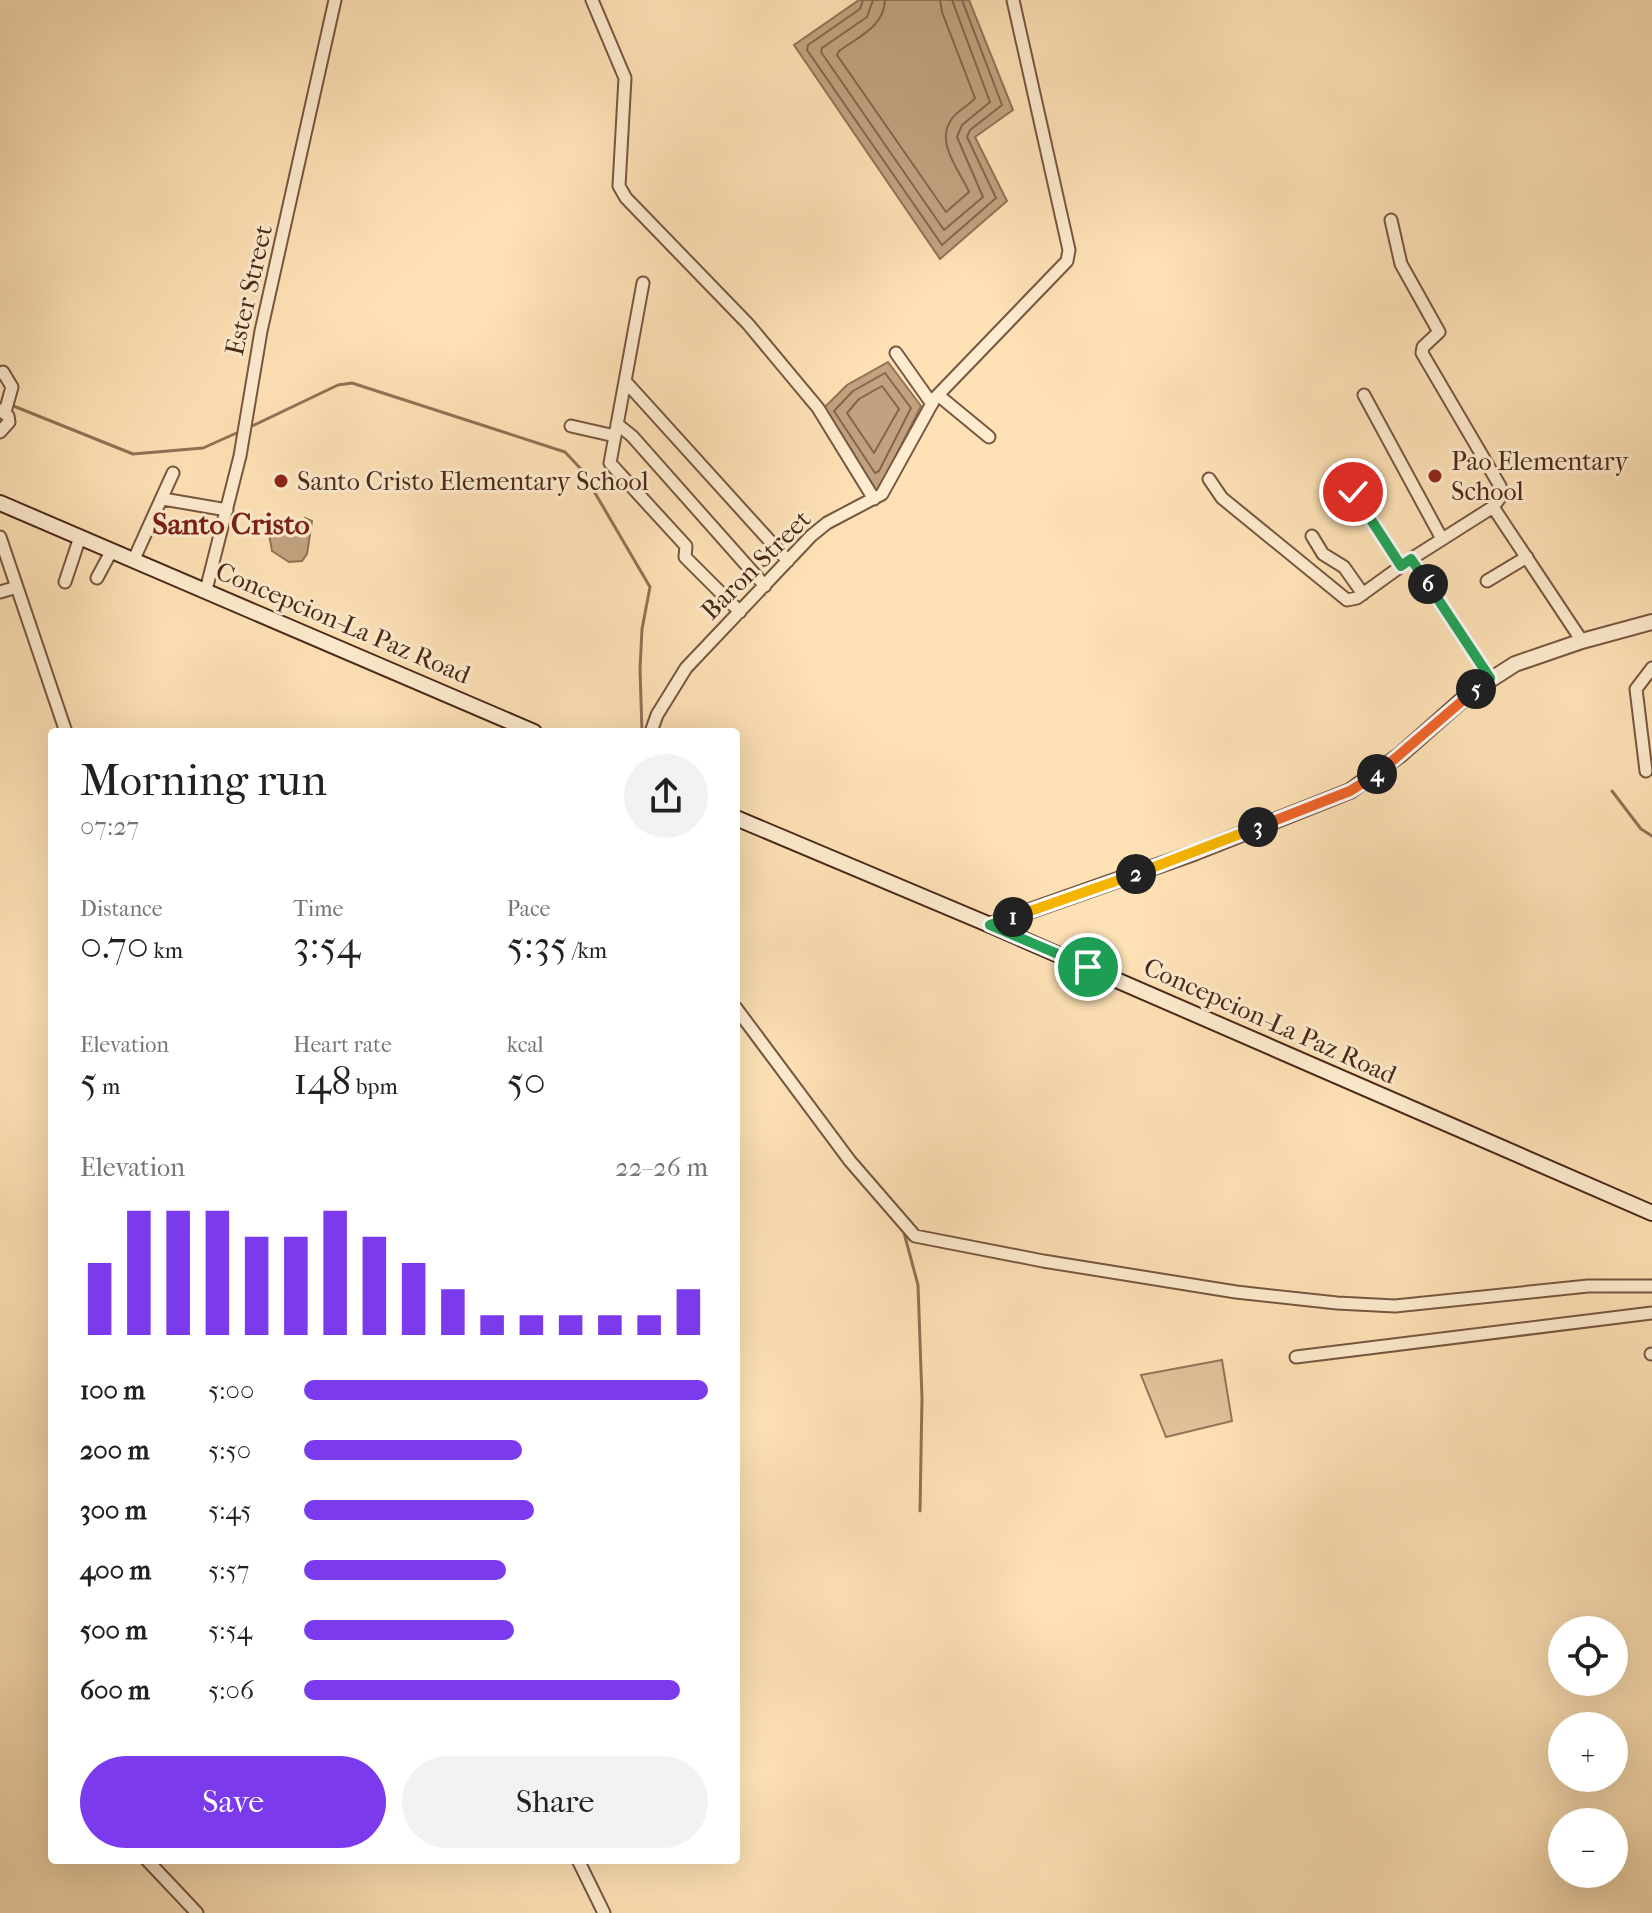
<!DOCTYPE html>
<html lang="en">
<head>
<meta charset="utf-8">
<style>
	:root { --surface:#fff; --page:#f2f2f2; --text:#202124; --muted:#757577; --accent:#7c3aed }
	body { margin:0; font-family:"IM FELL French Canon",serif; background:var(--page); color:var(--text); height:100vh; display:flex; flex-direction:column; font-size:30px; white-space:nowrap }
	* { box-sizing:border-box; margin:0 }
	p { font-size:26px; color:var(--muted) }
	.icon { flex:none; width:44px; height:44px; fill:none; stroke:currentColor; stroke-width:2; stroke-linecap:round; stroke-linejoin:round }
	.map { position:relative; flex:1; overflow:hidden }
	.drawer { position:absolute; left:48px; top:728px; width:692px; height:1136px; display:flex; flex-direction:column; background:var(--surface); border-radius:8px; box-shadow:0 8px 32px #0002 }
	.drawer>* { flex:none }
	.buttons { position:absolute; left:1548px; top:1616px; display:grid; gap:16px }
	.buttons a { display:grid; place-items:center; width:80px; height:80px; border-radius:50%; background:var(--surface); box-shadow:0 8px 32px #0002; font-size:40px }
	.pin { position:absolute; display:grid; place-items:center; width:68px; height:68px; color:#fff; margin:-34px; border:4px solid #fff; border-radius:50%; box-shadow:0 2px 8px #0007 }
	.km { position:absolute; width:40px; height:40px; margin:-20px; border-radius:50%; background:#222; color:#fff; font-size:22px; line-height:40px; text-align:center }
	.round { display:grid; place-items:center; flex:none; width:84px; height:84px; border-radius:42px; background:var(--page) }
	.head { display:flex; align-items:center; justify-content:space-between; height:136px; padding:0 32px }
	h1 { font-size:44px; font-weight:600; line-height:60px }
	.metrics { display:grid; grid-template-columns:repeat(3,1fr); gap:12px; height:136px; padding:8px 32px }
	.metrics div { display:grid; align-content:center }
	.metrics b { font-size:40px; font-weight:600 }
	.metrics small { font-size:22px; font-weight:400 }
	.metrics p { font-size:22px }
	.chart { height:224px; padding:16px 32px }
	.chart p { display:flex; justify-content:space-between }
	.chart svg { width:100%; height:144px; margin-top:8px; stroke:var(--accent); stroke-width:6 }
	.cta { display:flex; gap:16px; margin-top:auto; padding:16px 32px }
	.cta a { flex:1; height:92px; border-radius:48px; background:var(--accent); color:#fff; font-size:32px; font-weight:600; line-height:92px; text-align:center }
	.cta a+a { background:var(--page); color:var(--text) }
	ul { padding:0 32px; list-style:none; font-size:26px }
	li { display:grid; grid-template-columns:128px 96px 1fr; align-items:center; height:60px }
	li i { height:20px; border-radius:10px; background:var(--accent) }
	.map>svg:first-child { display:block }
</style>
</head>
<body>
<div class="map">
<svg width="1652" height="1913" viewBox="0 0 1652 1913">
	<rect width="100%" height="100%" fill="#fee2b6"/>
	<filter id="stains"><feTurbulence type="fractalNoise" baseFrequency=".0025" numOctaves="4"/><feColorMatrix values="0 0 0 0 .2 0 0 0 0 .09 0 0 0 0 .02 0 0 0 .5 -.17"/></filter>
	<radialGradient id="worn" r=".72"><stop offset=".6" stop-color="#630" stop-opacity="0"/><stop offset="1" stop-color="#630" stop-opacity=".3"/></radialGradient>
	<path fill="#e0c29b" stroke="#96745a" stroke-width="2" d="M1222,1360L1232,1421L1166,1437L1141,1375Z"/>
	<path fill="#c1a280" stroke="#927156" stroke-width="2" d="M859,0H969L1013,110L975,137L1007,201L940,259L794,45Z
		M888,362L921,406L877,493L822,410L847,385Z
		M305,518L312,521L307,554L302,561L289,562L272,551L269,534L281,526H297Z"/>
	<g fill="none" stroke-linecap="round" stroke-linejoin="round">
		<path stroke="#86644c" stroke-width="2" d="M863,0L860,9L808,45L807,50L942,245L996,198L967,137L970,130L1002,105L962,0
			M873,0L867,17L822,48L821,52L944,230L983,197L957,137L962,125L990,102L952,0
			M885,0C884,27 858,37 839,51L837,55L946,212L969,192C960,171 935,143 951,120C957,110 969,106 975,98L942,12L940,0
			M885,373L911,408L879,471L875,473L834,411L853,391Z
			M882,386L899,409L874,453L847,413L859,399Z"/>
		<path stroke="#927156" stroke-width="3" d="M11,405L133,454L203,448L241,431
			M248,428L338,385L352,383L565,452L581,469L650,587L642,629L640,669L642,732
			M1612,791L1641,829L1652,836
			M903,1229L918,1285L922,1398L920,1511"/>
		<defs>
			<path id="minor" d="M592,0L625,78L619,186L626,198L748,324L818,408L874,499
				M1391,220L1401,264L1439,332L1423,347L1422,353L1500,486L1502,495L1493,507L1582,641
				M643,283L610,463L686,546L685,557L740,612
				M896,353L932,404
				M3,372L12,387L5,412
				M625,381L788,561
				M938,395L989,437
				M1364,395L1442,539
				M0,410L8,416L9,422L0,432
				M617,424L632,436L765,586
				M571,426L615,436
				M1360,477L1351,485L1353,492L1401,566
				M1209,479L1222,498L1347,600L1357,598L1411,559L1493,507
				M163,499L227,510
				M1312,536L1323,554L1344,567L1363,594
				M0,537L66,732
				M134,559L173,473
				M1411,559L1490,678
				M97,578L112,550
				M1487,581L1527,557
				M65,582L80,537
				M206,590L240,456L261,331L335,0
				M0,592L17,587
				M651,732L657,715L686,668L811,536L827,523L882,494L935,398L1067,261L1069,250L1013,0
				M1646,771L1636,689L1652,668
				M736,1008L850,1161L915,1236L1043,1261L1236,1292L1337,1303L1395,1306L1588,1286H1652
				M1651,1354H1652
				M1296,1357L1652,1313
				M147,1860L197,1913
				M578,1860L604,1913"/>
			<path id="tertiary" d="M990,925L1194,853L1350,791L1400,755L1470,693L1515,664L1582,641L1652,622"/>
			<path id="secondary" d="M0,503L534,732
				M736,818L990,925L1652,1213"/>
		</defs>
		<use href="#minor" stroke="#785640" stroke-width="15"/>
		<use href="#tertiary" stroke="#785640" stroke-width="18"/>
		<use href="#secondary" stroke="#4b2718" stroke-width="18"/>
		<use href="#minor" stroke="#feecd0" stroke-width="11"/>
		<use href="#tertiary" stroke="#feecd0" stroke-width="14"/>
		<use href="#secondary" stroke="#feecd0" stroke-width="14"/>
	</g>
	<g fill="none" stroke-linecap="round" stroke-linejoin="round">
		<defs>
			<path id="split-1" d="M1013,917L990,925L1088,967"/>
			<path id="split-2" d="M1013,917L1136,874"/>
			<path id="split-3" d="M1136,874L1258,827"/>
			<path id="split-4" d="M1258,827L1350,791L1377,774"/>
			<path id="split-5" d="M1377,774L1476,689"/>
			<path id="split-6" d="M1428,584L1490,678L1476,689"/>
			<path id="split-7" d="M1353,492L1401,566L1411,559L1428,584"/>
		</defs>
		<use href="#split-1" stroke="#fff" stroke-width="16"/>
		<use href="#split-2" stroke="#fff" stroke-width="16"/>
		<use href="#split-3" stroke="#fff" stroke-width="16"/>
		<use href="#split-4" stroke="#fff" stroke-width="16"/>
		<use href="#split-5" stroke="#fff" stroke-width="16"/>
		<use href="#split-6" stroke="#fff" stroke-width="16"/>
		<use href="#split-7" stroke="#fff" stroke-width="16"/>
		<use href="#split-1" stroke="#22a559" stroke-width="10"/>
		<use href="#split-2" stroke="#f5b400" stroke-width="10"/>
		<use href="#split-3" stroke="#f5b400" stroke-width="10"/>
		<use href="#split-4" stroke="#f0652b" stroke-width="10"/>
		<use href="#split-5" stroke="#f0652b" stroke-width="10"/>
		<use href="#split-6" stroke="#22a559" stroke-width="10"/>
		<use href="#split-7" stroke="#22a559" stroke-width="10"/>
	</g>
	<g fill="#8f2418" stroke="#feecd0" stroke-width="3">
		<circle cx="1435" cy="476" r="8"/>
		<circle cx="281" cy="481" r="8"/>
	</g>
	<g text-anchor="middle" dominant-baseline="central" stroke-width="6" stroke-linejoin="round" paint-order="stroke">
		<g font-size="26" fill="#4b2718" stroke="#feecd0">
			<text transform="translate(249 290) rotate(-77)">Ester Street</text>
			<text transform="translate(756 565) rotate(-45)">Baron Street</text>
			<text transform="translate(343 623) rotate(23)">Concepcion-La Paz Road</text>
			<text transform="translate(1270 1021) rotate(24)">Concepcion-La Paz Road</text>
		</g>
		<g font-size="26" fill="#4b2718" stroke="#feecd0" text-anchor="start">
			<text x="1451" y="461">Pao Elementary<tspan x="1451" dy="30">School</tspan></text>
			<text x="297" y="481">Santo Cristo Elementary School</text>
		</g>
		<g font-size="30" font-weight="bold" fill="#7a1f14" stroke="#feecd0">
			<text x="231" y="524">Santo Cristo</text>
		</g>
	</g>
	<rect width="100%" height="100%" filter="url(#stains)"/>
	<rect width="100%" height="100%" fill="url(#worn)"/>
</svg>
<div class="buttons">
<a><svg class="icon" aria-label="locate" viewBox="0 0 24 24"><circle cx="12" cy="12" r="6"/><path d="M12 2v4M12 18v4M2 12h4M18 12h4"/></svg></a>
<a>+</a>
<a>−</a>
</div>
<div class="pin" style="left:1088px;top:967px;background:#1e9e55"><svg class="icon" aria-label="arrive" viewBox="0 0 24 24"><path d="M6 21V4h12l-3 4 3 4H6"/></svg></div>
<div class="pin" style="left:1353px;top:492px;background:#d93025"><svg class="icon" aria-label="check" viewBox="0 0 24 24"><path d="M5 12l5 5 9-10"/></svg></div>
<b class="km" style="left:1013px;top:917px">1</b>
<b class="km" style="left:1136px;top:874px">2</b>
<b class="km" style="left:1258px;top:827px">3</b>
<b class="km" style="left:1377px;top:774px">4</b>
<b class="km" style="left:1476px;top:689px">5</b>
<b class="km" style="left:1428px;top:584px">6</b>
<section class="drawer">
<div class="head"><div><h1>Morning run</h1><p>07:27</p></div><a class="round"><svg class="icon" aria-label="share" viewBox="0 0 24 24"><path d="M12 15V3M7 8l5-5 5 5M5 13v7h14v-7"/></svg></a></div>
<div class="metrics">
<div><p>Distance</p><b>0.70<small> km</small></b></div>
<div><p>Time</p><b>3:54</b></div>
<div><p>Pace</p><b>5:35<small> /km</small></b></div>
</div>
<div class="metrics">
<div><p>Elevation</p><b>5<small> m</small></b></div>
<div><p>Heart rate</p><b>148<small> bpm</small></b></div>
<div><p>kcal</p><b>50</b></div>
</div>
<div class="chart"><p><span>Elevation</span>22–26 m</p>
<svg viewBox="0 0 160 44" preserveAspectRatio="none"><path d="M5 44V22M15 44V6M25 44V6M35 44V6M45 44V14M55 44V14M65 44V6M75 44V14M85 44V22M95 44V30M105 44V38M115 44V38M125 44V38M135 44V38M145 44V38M155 44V30"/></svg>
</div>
<ul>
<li><b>100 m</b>5:00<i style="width:100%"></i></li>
<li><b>200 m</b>5:50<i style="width:54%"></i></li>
<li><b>300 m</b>5:45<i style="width:57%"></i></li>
<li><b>400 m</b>5:57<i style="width:50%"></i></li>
<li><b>500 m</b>5:54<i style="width:52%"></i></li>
<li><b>600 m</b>5:06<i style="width:93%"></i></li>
</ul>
<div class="cta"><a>Save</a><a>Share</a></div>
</section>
</div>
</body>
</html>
